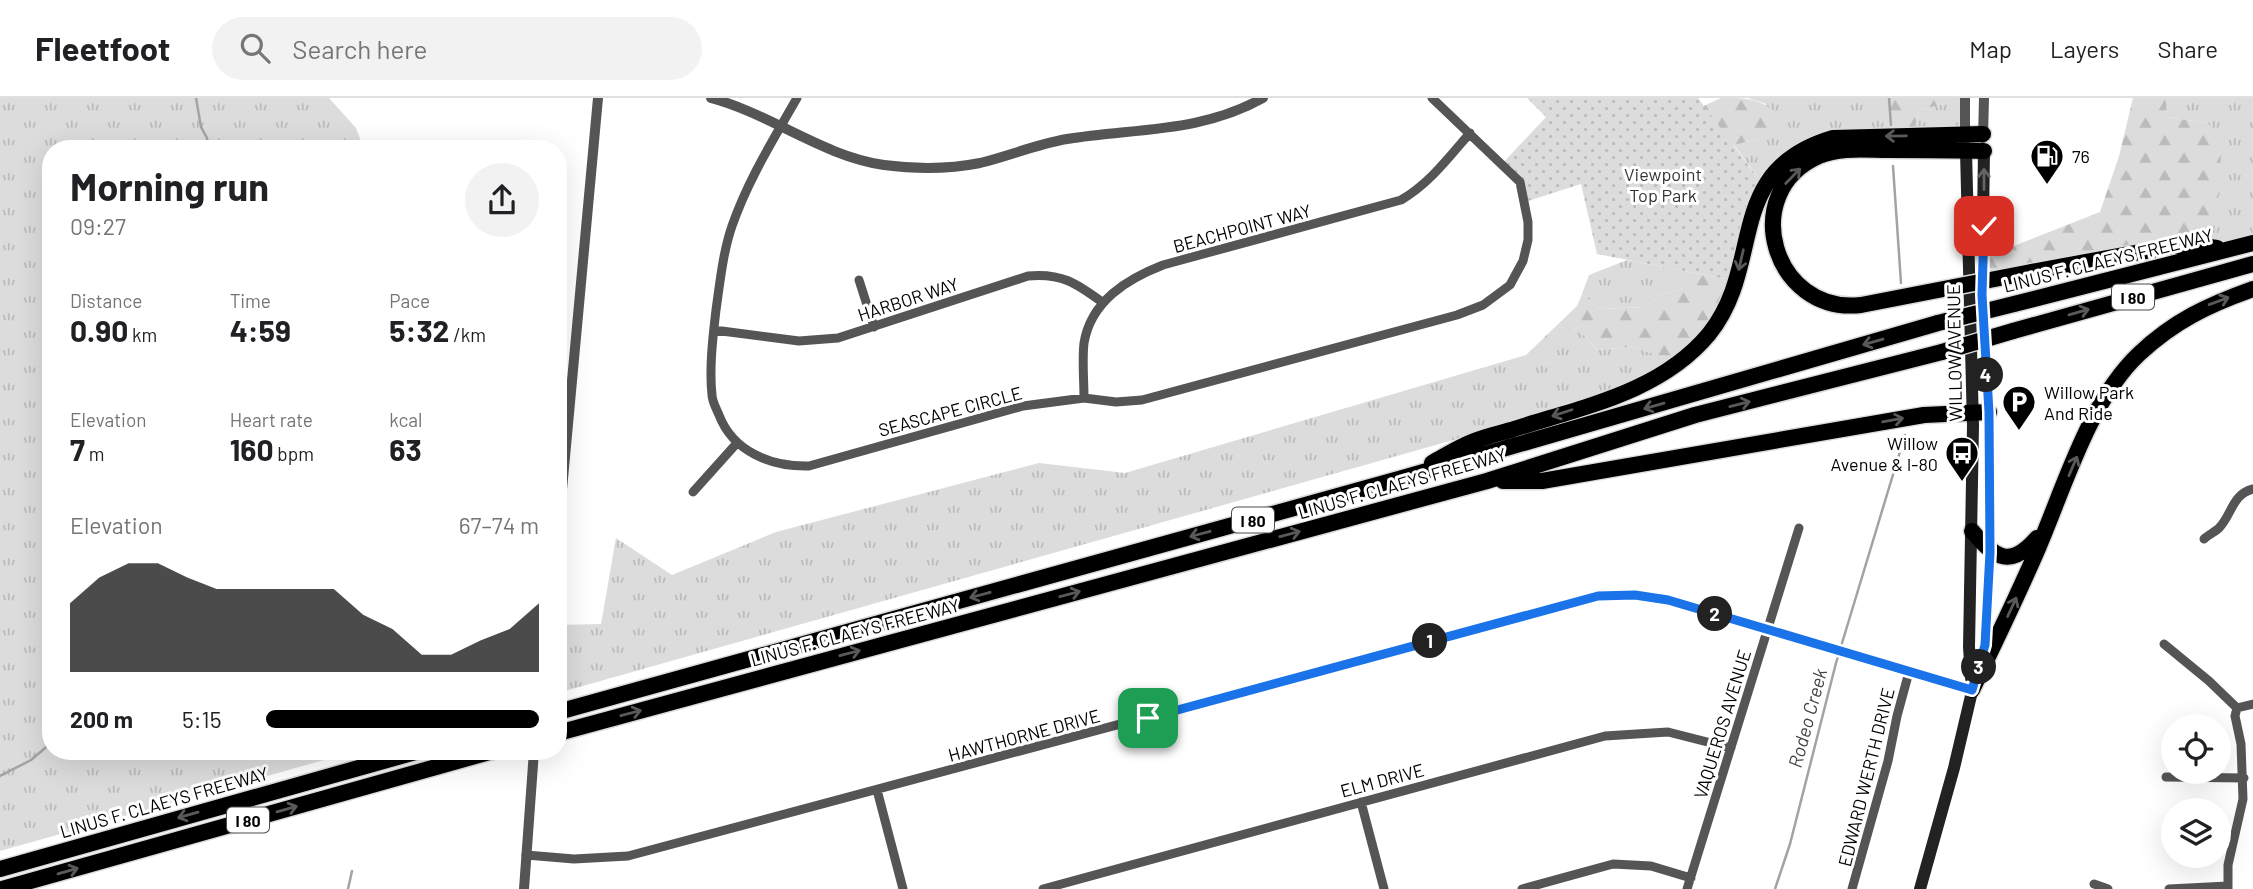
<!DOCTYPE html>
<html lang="en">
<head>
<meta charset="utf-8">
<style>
	:root { --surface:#fff; --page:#f2f2f2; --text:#202124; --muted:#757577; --line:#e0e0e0; --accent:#000 }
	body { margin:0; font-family:Barlow,sans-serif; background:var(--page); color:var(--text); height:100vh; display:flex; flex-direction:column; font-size:26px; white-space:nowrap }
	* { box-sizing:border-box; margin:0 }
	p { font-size:23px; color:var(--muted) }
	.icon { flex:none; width:38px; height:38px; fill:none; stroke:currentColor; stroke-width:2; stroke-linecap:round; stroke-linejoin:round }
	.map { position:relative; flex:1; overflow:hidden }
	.details { position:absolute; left:42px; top:42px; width:525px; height:620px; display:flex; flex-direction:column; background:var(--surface); border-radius:28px; box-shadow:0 7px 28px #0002 }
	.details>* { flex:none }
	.fabs { position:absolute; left:2161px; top:616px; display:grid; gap:14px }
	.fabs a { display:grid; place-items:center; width:70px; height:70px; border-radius:50%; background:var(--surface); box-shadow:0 7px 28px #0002; font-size:35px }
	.pin { position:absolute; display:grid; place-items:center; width:60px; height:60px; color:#fff; margin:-30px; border-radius:14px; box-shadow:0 4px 10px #0006 }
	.km { position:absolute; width:35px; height:35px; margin:-18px; border-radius:50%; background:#222; color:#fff; font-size:19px; line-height:35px; text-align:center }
	.round { display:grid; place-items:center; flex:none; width:74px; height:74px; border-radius:37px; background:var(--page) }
	.head { display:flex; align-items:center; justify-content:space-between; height:119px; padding:0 28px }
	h1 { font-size:38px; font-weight:700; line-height:52px }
	.figures { display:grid; grid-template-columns:repeat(3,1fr); gap:10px; height:119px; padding:7px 28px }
	.figures div { display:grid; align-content:center }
	.figures b { font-size:30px; font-weight:700 }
	.figures small { font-size:19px; font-weight:400 }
	.figures p { font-size:19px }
	.chart { height:196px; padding:14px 28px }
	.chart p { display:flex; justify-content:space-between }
	.chart svg { width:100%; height:126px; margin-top:7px; fill:var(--accent); opacity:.7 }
	ul { padding:0 28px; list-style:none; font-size:23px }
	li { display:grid; grid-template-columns:112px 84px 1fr; align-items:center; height:52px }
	li i { height:18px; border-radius:9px; background:var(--accent) }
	header { display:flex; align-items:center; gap:42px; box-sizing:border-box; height:98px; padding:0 35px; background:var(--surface); border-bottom:2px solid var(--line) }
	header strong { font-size:33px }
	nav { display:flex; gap:38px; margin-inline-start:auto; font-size:24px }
	.search { width:490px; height:63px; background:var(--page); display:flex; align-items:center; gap:18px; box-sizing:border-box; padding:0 24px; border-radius:38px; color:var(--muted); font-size:26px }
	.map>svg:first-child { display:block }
</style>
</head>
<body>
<header>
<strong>Fleetfoot</strong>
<div class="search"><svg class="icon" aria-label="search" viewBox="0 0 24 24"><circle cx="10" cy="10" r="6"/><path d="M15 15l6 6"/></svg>Search here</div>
<nav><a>Map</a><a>Layers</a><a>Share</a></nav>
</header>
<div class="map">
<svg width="2253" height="791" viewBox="0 0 2253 791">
	<defs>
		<pattern id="grass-tufts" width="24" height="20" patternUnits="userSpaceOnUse" patternTransform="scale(1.75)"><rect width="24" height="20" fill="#dcdcdc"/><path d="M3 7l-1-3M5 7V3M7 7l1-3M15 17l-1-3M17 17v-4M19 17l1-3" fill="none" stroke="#bbb"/></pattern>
		<pattern id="forest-firs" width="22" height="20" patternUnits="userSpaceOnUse" patternTransform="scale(1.75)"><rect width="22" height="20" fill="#dcdcdc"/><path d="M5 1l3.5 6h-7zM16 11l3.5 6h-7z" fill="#bbb"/></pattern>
		<pattern id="park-dots" width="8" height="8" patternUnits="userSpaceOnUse" patternTransform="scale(1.75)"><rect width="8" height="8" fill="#dcdcdc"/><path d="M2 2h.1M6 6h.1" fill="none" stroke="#bbb" stroke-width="1.8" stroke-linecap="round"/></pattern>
	</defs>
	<rect width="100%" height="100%" fill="#fff"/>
	<path fill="url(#grass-tufts)" d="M0,0H329L356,30L364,51H51V653H356L0,753Z
		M1748,0H1889L1891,27L1897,38L1843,40L1764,88L1734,47L1758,41L1766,6Z
		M2166,0H2253V145L2196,147L2208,25L2167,19Z
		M1964,1V36L1913,38L1919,12Z
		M1627,162L1685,173L1682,191L1661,197L1646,209L1599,211L1582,196L1589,177Z
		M1555,229C1578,230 1583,234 1597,252L1631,249L1670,260L1659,270L1634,284L1489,332L558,595L560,527L601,526L616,440L672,477L776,434L1039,365L1125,375L1526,257Z"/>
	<path fill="url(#forest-firs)" d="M1721,0C1748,0 1760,0 1780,18L1758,41L1734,47L1725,54L1699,10Z
		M1889,0H1963L1965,1L1919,12L1913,38H1897L1891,27Z
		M2133,0H2166L2167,19L2208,25L2222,45L2217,110L2196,147L1982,185L1983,160L2100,114L2119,58Z
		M1653,167L1736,183L1681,264L1631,249L1597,252C1583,234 1578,231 1555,229L1577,208L1582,196L1599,211L1646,209L1661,197L1682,191L1684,173Z"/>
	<path fill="url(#park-dots)" d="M1527,0H1698L1764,88L1736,183L1597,156L1581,86L1525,104L1520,84L1502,66L1546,19Z"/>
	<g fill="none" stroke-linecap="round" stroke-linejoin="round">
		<path stroke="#a3a3a3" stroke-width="2.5" d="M196,0L201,29L207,40L208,51
			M1889,0L1891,27
			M1893,68L1901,185
			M0,678L31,662L51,645
			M348,791L352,773
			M1775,791L1790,746L1836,565L1905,337"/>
		<defs>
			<path id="motorway" d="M2031,174L2173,148L2196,147L2217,150
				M2014,206L2253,145
				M1861,207C1773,217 1737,94 1819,58C1840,49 1866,52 1888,52C1920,52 1952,52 1984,53
				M2013,233L2253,166
				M1432,365C1443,359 1454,352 1465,347C1479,340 1496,336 1511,332C1581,309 1660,295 1709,236C1766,165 1722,73 1833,40L1983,36
				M1503,383H1542L1924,317L1989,314
				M1972,433C1995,460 2010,471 2037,440
				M1972,592C1995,544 2018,497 2039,448C2065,387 2090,302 2139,256C2174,223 2208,207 2253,191
				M558,614L1406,379L1938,225
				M558,635L1487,383L1695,317L1942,254
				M0,771L419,653
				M2,791L493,653"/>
		</defs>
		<use href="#motorway" stroke="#dbdbdb" stroke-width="19"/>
		<path stroke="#555" stroke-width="9" d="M797,0C773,42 748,82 732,128C723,154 720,184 716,212C713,238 709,270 712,297C712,303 716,310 719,317C733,354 772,369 809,368L1023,308L1084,300L1116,304L1142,302L1457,217L1483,207L1510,187L1523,163L1528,142V124L1520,84L1432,0
			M859,182L874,229
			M714,232L799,243L838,240L1028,178C1062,175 1076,185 1102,204
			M1084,300C1084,282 1082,263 1084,245C1091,203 1127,181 1163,167L1401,102C1429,86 1449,59 1470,35
			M693,394L737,345
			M2204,441C2208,437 2215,434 2219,430C2232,417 2232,396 2253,391
			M2164,546L2209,583L2237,610
			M2166,679L2244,680
			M877,692L903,791
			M1361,704L1384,791
			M526,757L574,761L628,758L1598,498L1635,497L1668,502L1972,592
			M2094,786L2108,791
			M1043,791L1605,638L1668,634L1731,650
			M1522,791L1613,766L1651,768L1691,780
			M1687,791L1799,430
			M1852,791L1888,663L1897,618L1909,574
			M2169,791L2228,788
			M2228,791V767L2243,701L2241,646L2235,618L2237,610L2253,606"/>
		<path stroke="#555" stroke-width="10" d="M711,0C771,16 822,58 884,67C915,71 950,71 980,65C1009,58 1037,46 1067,41C1134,30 1201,35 1263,0
			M1965,0V43
			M1983,40L1984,0
			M558,435L598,0
			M524,791L534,653"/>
		<path stroke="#222" stroke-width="12" d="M1966,53L1973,328L1969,549L1972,592
			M1981,561L1985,547L1990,454L1989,325L1982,197L1984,53
			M1920,791L1954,670L1974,585"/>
		<use href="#motorway" stroke="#000" stroke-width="16"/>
		<defs>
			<path id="motorway-bridge" d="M1861,207L2031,174
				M1938,225L2014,206
				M1942,254L2013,233"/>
		</defs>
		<use href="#motorway-bridge" stroke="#dbdbdb" stroke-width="19" stroke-linecap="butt"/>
		<use href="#motorway-bridge" stroke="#000" stroke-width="16"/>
	</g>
	<defs><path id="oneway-shaft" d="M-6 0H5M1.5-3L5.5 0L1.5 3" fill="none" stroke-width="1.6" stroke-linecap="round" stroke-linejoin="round" transform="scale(1.75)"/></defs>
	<g stroke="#595959">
		<use href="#oneway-shaft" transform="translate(1896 38) rotate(179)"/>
		<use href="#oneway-shaft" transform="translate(1793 78) rotate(-46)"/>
		<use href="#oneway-shaft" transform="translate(1741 162) rotate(103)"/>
		<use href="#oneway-shaft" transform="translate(2219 203) rotate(-20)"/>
		<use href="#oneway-shaft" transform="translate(2079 214) rotate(-16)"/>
		<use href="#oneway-shaft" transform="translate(1873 244) rotate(164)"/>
		<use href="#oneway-shaft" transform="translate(1740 306) rotate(-14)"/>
		<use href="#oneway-shaft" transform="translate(1654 308) rotate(164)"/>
		<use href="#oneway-shaft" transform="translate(1562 315) rotate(162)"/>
		<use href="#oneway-shaft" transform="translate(1893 322) rotate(-10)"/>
		<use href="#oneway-shaft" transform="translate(2073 368) rotate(-67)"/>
		<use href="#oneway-shaft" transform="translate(1200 436) rotate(165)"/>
		<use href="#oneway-shaft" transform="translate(1290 436) rotate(-15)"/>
		<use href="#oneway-shaft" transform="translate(1070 496) rotate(-15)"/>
		<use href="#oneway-shaft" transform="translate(980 497) rotate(165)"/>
		<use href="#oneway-shaft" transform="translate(2012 509) rotate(-65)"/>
		<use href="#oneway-shaft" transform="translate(850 555) rotate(-15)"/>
		<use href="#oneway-shaft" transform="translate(631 615) rotate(-15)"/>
		<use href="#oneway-shaft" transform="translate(287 711) rotate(-16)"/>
		<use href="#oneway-shaft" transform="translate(188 717) rotate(164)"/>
		<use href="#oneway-shaft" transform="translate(68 773) rotate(-16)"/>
	</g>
	<use stroke="#646464" href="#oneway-shaft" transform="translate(1984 81) rotate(-90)"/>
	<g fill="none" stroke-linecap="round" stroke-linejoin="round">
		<defs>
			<path id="route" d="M1148,620L1598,498L1635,497L1668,502L1972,592L1985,547L1990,454L1989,314L1982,197L1984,128"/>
		</defs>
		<use href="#route" stroke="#fff" stroke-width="14"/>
		<use href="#route" stroke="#1a73e8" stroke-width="9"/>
	</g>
	<defs>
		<symbol id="fuel-pin" viewBox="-11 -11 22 30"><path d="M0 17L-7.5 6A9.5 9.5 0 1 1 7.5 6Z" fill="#000" stroke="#fff"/><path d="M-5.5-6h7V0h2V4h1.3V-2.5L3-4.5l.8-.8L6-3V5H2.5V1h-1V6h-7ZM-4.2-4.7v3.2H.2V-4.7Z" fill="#fff"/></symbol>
		<symbol id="parking-pin" viewBox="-11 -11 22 30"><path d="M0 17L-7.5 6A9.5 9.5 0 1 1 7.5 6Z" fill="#000" stroke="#fff"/><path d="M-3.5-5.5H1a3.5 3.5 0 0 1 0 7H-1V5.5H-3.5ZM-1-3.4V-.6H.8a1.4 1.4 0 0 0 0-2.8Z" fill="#fff"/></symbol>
		<symbol id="bus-pin" viewBox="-11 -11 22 30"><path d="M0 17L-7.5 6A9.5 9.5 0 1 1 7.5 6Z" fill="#000" stroke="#fff"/><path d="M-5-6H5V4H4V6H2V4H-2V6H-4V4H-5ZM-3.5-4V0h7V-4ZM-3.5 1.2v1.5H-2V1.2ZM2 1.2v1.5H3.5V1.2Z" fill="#fff"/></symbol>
	</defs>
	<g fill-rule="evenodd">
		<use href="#fuel-pin" x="2028" y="39" width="38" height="52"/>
		<use href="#parking-pin" x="2000" y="285" width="38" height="52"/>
		<use href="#bus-pin" x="1943" y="336" width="38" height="52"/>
	</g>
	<g text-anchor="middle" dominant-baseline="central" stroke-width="6" stroke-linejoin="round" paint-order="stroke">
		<g fill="#fff" stroke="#4c4c4c" stroke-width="2">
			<rect x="2112" y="186.5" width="42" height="25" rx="5"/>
			<rect x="1232" y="409.5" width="42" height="25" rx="5"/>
			<rect x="227" y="709.5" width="42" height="25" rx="5"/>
		</g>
		<g font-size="16" font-weight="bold" fill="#000">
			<text x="2133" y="199">I 80</text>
			<text x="1253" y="422">I 80</text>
			<text x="248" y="722">I 80</text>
		</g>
		<g font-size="18" fill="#000" stroke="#fff" text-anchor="start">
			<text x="2072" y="58">76</text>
			<text x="2044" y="294">Willow Park<tspan x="2044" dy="21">And Ride</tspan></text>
			<text x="1938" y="345" text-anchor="end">Willow<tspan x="1938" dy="21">Avenue &amp; I-80</tspan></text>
		</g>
		<g font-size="18" fill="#333" stroke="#fff">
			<text x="1663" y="76">Viewpoint<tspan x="1663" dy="21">Top Park</tspan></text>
		</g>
		<g font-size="18" fill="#000" stroke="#fff">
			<text transform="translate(1242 130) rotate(-15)">BEACHPOINT WAY</text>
			<text transform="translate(2108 162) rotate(-14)">LINUS F. CLAEYS FREEWAY</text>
			<text transform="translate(908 201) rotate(-18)">HARBOR WAY</text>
			<text transform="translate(1954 255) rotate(-91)">WILLOW AVENUE</text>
			<text transform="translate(950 313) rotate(-15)">SEASCAPE CIRCLE</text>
			<text transform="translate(1402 385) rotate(-16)">LINUS F. CLAEYS FREEWAY</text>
			<text transform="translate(855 534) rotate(-15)">LINUS F. CLAEYS FREEWAY</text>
			<text transform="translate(1722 626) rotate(-73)">VAQUEROS AVENUE</text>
			<text transform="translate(1024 637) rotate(-15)">HAWTHORNE DRIVE</text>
			<text transform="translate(1866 679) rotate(-76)">EDWARD WERTH DRIVE</text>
			<text transform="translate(1382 682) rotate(-15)">ELM DRIVE</text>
			<text transform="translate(164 704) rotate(-16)">LINUS F. CLAEYS FREEWAY</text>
		</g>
		<g font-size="19" font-style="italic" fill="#444" stroke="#fff">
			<text transform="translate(1807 620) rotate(-75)">Rodeo Creek</text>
		</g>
	</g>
</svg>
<div class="fabs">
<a><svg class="icon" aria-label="locate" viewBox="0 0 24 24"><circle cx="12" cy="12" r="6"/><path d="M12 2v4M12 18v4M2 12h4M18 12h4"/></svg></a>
<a><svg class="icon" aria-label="layers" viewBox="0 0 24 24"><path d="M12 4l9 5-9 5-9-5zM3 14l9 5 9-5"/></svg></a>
</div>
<div class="pin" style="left:1148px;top:620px;background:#1e9e55"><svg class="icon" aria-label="arrive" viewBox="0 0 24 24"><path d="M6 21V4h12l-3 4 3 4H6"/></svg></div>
<div class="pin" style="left:1984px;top:128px;background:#d93025"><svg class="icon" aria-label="check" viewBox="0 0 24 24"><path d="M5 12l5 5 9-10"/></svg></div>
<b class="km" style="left:1430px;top:543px">1</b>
<b class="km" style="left:1715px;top:516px">2</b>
<b class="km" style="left:1979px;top:569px">3</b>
<b class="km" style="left:1986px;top:277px">4</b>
<section class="details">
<div class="head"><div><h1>Morning run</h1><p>09:27</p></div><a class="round"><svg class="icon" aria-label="share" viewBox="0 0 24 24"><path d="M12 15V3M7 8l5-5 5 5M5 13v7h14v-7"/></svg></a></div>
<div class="figures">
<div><p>Distance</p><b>0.90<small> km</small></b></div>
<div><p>Time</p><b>4:59</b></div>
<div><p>Pace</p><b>5:32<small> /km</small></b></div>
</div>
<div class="figures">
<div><p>Elevation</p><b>7<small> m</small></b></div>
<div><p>Heart rate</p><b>160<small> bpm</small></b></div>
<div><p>kcal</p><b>63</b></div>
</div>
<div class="chart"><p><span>Elevation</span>67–74 m</p>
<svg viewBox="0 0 160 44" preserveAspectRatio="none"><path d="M0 44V20L10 11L20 6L30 6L40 11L50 15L60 15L70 15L80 15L90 15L100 24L110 29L120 38L130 38L140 33L150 29L160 20V44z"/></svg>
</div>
<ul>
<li><b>200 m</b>5:15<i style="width:100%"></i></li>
</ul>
</section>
</div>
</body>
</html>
